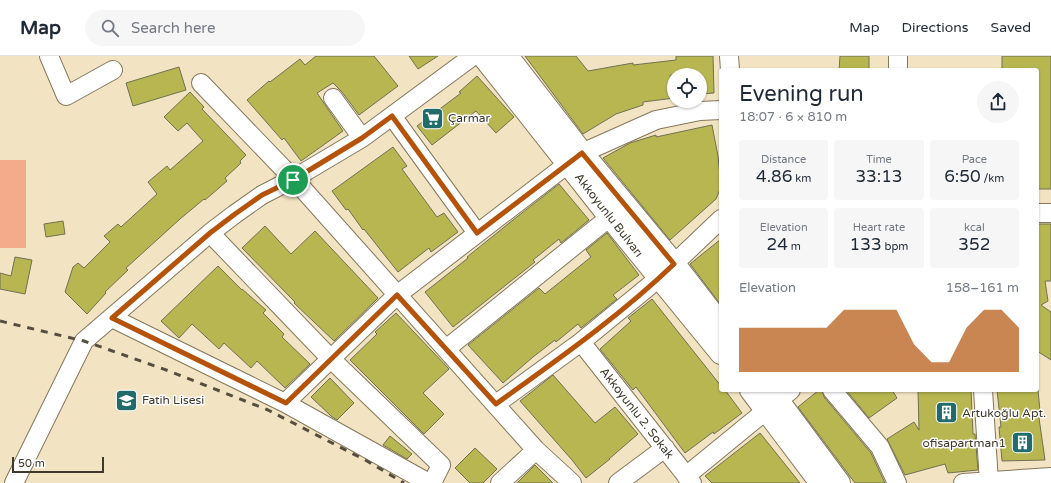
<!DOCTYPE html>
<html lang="en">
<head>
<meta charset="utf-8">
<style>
	:root { --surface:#fff; --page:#f6f6f7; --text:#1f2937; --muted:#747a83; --line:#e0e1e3; --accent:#b45309 }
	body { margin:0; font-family:"Varela Round",sans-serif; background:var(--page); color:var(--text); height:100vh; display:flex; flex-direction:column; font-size:15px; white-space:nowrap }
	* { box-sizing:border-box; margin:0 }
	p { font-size:13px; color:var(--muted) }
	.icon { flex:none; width:22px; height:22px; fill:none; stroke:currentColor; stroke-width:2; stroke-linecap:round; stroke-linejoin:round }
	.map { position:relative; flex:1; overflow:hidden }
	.sheet { position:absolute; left:719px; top:12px; width:320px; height:324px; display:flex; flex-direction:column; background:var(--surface); border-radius:4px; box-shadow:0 1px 3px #0004 }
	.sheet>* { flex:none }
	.controls { position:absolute; left:667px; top:12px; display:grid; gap:8px }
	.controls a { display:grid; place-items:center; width:40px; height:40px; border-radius:50%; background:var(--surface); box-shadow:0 1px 3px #0004; font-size:20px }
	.scale { position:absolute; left:12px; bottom:10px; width:92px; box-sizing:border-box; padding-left:4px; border:2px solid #3f392c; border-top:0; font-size:11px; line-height:14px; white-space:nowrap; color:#3f392c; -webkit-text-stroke:3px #fff; paint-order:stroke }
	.pin { position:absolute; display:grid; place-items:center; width:34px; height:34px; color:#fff; margin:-17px; border:2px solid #fff; border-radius:50%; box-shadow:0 1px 4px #0007 }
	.round { display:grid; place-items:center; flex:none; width:42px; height:42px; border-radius:21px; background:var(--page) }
	.overview { display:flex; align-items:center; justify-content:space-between; height:68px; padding:0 20px }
	h1 { font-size:22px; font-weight:600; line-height:30px }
	.figures { display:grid; grid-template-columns:repeat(3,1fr); gap:6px; height:68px; padding:4px 20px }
	.figures div { display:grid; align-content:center; border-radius:4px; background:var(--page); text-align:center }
	.figures b { font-size:17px; font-weight:600 }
	.figures small { font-size:11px; font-weight:400 }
	.figures p { font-size:11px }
	.chart { height:112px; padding:8px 20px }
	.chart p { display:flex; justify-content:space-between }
	.chart svg { width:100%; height:72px; margin-top:4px; fill:var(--accent); opacity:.7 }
	header { display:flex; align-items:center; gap:24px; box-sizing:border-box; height:56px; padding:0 20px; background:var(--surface); border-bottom:1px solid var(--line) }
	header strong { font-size:19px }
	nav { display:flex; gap:22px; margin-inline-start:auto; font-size:14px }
	.search { width:280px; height:36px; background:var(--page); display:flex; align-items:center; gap:10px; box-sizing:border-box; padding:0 14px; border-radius:22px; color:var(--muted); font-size:15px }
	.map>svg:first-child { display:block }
</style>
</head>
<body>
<header>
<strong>Map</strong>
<div class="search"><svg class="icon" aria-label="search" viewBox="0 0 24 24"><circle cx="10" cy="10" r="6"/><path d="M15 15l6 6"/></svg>Search here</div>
<nav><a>Map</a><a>Directions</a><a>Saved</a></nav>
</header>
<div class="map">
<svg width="1051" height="427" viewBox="0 0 1051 427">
	<rect width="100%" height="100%" fill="#f2e4c3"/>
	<path fill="#f2ac8b" d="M0,104H26V192H0Z"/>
	<path fill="#b7b651" stroke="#707152" d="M316,0H374L398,30L359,59L342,36L333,27L317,37L343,75L301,105L284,82L282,84L247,44L269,25L270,26L300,3L305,9Z
		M409,0H438L418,13Z
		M525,0H576L588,15L633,7V9L676,4V0H713L714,37L700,38V19H670L674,42L643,46V49L616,58L583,78Z
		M840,0H869V14H839Z
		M1002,0H1051V133H1037V14H1002Z
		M179,11L186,34L133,50L126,27Z
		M477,20L514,61L496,77L476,55L432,89L417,70L461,37L459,36Z
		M190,36L204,51L202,53L246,99L240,105L241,107L225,122L227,125L205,144L204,143L180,163L126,212L128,214L105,236L106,237L87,258L65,236L73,211L78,207L84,212L110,186L104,180L118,168L121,171L157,138L148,126L167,110L170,114L203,85L187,67L178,75L164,61Z
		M712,69L718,100L721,131L716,143L670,184L603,102L630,87L656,79V81Z
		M393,91L407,110L402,113L437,161L444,157L458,176L431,196L429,192L398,216L364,173L363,174L348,153L346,154L332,135Z
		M559,128L589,164L561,187L559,183L533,204L535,206L453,271L425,236L468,202L467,201L508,168Z
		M63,165L65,178L46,181L44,168Z
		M1037,168H1051V225H1045L1048,245L1041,249L1051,256V304L1037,295Z
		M265,170L291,198L315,175L378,242L334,285L294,247L295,246L242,192Z
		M607,177L639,219L613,239L617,243L581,272L578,268L556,286L555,284L533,301L503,327L468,289L539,232L545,238L591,201L586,194Z
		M721,183V249L690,208Z
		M15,201L32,204L25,238L0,233V217L11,220Z
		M218,210L242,234V233L266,254L263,257L284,278L282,281L310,308L285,332L257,305L251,312L224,287L219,293L192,268L179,282L161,265Z
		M652,243L721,330V334H725L742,357L714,378L713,376L685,397L636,331L633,334L600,293L631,265L628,262Z
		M396,257L449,313L423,337L444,358L424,378L350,304L377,278L375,276Z
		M553,319L595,367L615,351L638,378L609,403H610L586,422L572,404L520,345Z
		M330,322L354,347L337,364L331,360L311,341Z
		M819,334H822L824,341L871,397L885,427H855L798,351Z
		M846,334H892L897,342L869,362Z
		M918,334H971L973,378H975L978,414L948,417L945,408L905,419L887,383L914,366L919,374Z
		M997,334H1038L1040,355H1038L1045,404L1002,405L999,371H1001Z
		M760,377L800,427H712L705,420Z
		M390,380L412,398L407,403L383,389Z
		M475,392L497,413L483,427H470L455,412Z
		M535,409L553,427H517Z"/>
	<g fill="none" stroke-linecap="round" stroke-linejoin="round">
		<defs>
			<path id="minor" d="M49,0L66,40L113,14
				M729,0L730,14
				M898,14V0
				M201,27L302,132L536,394L572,427
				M333,42L362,82
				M392,60L477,177
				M1037,157H1051
				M210,177L331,303L441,409L432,427
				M112,262L285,347L429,427
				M581,286L692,427
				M446,293L610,161
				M832,334L880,391L897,427
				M983,334L989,426
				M285,347L397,239L582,97L656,64L700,55L721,54
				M496,348L581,286L659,222L721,163
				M686,420L791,334
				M14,427L84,285L210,177L235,158L262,139L293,123L362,82L473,0
				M500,427L536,394
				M618,427L665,392
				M963,427L1051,421"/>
			<path id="major" d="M483,0L610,161L721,297
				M507,0L582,97L674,208L721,269
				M751,334L821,427
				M770,334L839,427"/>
		</defs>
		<use href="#minor" stroke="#85785a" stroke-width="20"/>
		<use href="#major" stroke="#85785a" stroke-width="24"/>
		<use href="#minor" stroke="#fff" stroke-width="18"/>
		<use href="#major" stroke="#fff" stroke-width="22"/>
		<path stroke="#554e3f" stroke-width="3" stroke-dasharray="7 7" stroke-linecap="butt" d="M0,265L84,285L169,315L268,354L367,405L404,427"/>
	</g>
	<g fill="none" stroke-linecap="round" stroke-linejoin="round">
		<defs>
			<path id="route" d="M392,60L477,177L582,97L674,208C620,260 557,304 496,348L397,239L286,347L112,262L210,177L235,158L262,139L293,124L362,82Z"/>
		</defs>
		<use href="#route" stroke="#fff" stroke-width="8"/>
		<use href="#route" stroke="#b45309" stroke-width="5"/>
	</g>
	<defs>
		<symbol id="supermarket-square" viewBox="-11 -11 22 22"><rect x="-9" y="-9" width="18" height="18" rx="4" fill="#206c6a" stroke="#fff"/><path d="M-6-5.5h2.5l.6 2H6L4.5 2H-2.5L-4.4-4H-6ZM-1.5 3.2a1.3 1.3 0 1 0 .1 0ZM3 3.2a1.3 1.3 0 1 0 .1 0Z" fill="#fff"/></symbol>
		<symbol id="school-square" viewBox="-11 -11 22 22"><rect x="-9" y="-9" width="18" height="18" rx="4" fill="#206c6a" stroke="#fff"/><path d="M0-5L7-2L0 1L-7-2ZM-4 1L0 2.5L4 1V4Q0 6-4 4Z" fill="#fff"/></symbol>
		<symbol id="building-square" viewBox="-11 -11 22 22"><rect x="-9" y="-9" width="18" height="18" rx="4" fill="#206c6a" stroke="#fff"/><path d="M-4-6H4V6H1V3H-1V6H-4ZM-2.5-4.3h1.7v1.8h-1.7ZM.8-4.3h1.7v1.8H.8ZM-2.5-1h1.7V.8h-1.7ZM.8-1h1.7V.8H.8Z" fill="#fff"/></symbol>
	</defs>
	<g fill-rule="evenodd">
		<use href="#supermarket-square" x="420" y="50" width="25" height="25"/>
		<use href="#school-square" x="114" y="332" width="25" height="25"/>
		<use href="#building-square" x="934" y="344" width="25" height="25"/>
		<use href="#building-square" x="1010" y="374" width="25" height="25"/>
	</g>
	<g text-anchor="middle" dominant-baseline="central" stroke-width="3" stroke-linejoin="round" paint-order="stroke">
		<g font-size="12" fill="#3f392c" stroke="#fff" text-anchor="start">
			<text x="448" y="62">Çarmar</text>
			<text x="142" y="344">Fatih Lisesi</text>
			<text x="962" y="357">Artukoğlu Apt.</text>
			<text x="1006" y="387" text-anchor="end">ofisapartman1</text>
		</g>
		<g font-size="12" fill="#3f392c" stroke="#fff">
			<text transform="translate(609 159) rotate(52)">Akkoyunlu Bulvarı</text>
			<text transform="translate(637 357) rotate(52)">Akkoyunlu 2. Sokak</text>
		</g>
	</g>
</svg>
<div class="controls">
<a><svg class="icon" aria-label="locate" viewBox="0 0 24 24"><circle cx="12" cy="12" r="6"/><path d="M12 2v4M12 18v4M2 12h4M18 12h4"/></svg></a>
</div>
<div class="scale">50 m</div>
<div class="pin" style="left:293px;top:124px;background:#1e9e55"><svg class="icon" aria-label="arrive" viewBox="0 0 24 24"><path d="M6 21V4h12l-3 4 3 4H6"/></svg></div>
<section class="sheet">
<div class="overview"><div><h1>Evening run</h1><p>18:07 · 6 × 810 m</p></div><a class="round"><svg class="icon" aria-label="share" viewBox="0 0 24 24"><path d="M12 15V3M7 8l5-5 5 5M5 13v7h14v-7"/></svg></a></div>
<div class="figures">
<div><p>Distance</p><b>4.86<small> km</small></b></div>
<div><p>Time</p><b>33:13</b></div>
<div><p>Pace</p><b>6:50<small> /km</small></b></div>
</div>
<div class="figures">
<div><p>Elevation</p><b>24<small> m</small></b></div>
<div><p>Heart rate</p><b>133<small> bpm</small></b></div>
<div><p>kcal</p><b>352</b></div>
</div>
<div class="chart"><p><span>Elevation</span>158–161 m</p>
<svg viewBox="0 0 160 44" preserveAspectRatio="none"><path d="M0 44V17L10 17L20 17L30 17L40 17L50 17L60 6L70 6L80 6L90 6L100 27L110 38L120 38L130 17L140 6L150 6L160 17V44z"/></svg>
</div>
</section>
</div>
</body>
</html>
